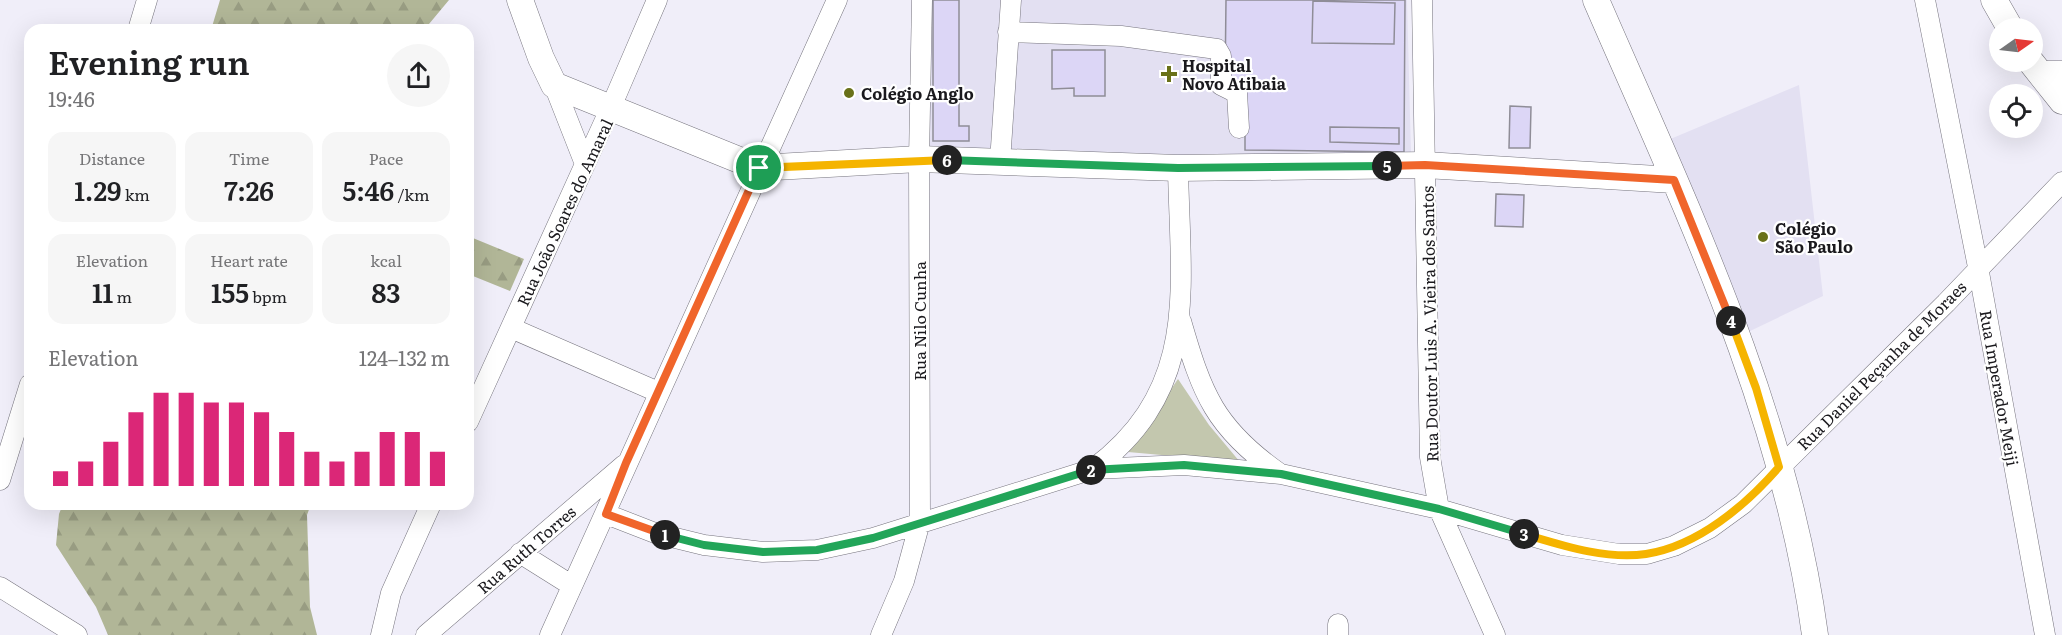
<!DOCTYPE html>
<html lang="en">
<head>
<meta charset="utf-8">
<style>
	:root { --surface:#fff; --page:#f6f6f6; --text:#202124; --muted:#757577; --accent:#db2777 }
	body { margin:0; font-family:Literata,serif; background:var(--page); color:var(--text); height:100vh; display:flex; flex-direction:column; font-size:22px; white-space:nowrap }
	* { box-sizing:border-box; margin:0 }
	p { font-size:20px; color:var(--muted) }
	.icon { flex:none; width:33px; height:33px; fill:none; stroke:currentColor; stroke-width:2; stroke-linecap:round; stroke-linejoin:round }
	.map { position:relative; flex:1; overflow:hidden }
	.sheet { position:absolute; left:24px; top:24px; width:450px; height:486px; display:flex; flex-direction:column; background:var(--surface); border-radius:18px; box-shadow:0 6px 24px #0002 }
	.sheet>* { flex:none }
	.needle { width:39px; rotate:76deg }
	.buttons { position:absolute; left:1989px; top:18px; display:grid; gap:12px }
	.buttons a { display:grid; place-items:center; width:54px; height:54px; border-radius:50%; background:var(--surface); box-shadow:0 6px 24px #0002; font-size:30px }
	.pin { position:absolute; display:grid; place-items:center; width:51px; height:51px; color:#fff; margin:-26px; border:3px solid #fff; border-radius:50%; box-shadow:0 2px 6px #0007 }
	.km { position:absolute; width:30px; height:30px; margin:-15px; border-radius:50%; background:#222; color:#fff; font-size:16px; line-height:30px; text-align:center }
	.round { display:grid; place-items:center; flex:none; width:63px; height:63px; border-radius:32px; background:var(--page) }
	.headline { display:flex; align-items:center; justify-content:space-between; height:102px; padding:0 24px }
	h1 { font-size:33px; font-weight:600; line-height:45px }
	.stats { display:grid; grid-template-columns:repeat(3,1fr); gap:9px; height:102px; padding:6px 24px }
	.stats div { display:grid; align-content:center; border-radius:15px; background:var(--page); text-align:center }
	.stats b { font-size:26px; font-weight:600 }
	.stats small { font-size:16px; font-weight:400 }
	.stats p { font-size:16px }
	.chart { height:168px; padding:12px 24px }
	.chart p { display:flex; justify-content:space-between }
	.chart svg { width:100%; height:108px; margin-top:6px; stroke:var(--accent); stroke-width:6 }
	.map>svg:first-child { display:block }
</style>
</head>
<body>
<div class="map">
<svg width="2062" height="635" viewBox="0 0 2062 635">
	<defs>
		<pattern id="forest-firs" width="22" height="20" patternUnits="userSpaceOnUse" patternTransform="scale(1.5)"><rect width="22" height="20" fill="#b1b697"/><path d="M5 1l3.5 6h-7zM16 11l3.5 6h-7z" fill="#989c82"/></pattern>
	</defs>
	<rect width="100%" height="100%" fill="#f0eef9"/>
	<path fill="#e3e0f2" d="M931,0H1407L1411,154L1170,156L927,147Z
		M1799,85L1823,296L1748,332L1668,140Z"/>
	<path fill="#c3c7ae" d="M1178,379L1209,425L1240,462L1128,452Z"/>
	<path fill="url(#forest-firs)" d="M220,0H449L424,30H211Z
		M468,236L524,259L510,291L468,274Z
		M63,504H311L307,515L310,607L317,635H108L96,607L56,545L59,514Z"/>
	<path fill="#dcd6f6" stroke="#8f8d97" stroke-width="1.5" d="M933,0H959V126H969V141H933Z
		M1226,0H1405L1404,152L1245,150V86H1225Z
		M1313,1L1395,3L1394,44L1312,43Z
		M1052,50H1105V96H1074V88L1052,89Z
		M1510,106L1531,107L1530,148H1509Z
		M1330,127L1399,128V144L1330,142Z
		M1496,194L1524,195L1523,227L1495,226Z"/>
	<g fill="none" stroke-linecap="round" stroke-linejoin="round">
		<defs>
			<path id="minor" d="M1422,0L1430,457L1439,509L1495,635
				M1925,0L1978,267L2045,635
				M138,30L147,0
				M1008,32L1121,36L1217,49L1221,56V85L1237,93L1239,128
				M2038,71H2062
				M554,85L585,164
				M1000,162L1011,0
				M1181,321C1202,394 1215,428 1279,473
				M511,328L658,392
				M468,422L611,107L657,0
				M1093,469C1201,388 1180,288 1178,168
				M0,480L30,384
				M606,514L655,533L704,545L763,552L817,550L873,538L1093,469L1184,465L1281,474L1439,509L1562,545L1619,554H1647L1674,546L1710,528L1743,504L1946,303L2062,182
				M520,553L571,585
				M0,587L77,635
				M1338,624V635
				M381,635L391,593L431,504
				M426,635L624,465
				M550,635L837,0
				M881,635L904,581L920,522L919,159L922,0"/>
			<path id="major" d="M520,0L541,58L554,85L759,168L919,159L1178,168L1425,165L1674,180
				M1596,0C1685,205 1785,411 1815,635
				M1994,0L2010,28
				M2031,62L2062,101"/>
		</defs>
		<use href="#minor" stroke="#76747e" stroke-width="21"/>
		<use href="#major" stroke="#76747e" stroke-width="27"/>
		<use href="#minor" stroke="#fff" stroke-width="20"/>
		<use href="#major" stroke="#fff" stroke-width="26"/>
	</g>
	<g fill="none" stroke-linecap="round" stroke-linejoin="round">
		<defs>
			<path id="split-1" d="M665,535L606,514L626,463L759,168"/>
			<path id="split-2" d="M665,535L704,545L763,552L817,550L873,538L1091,470"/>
			<path id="split-3" d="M1091,470L1184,465L1281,474L1439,509L1524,534"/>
			<path id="split-4" d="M1524,534C1561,545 1606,560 1646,554C1698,546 1746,505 1779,467L1756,388L1731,321"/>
			<path id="split-5" d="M1387,166L1425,165L1674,180L1731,321"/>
			<path id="split-6" d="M947,160L1178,168L1387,166"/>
			<path id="split-7" d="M759,168L947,160"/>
		</defs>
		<use href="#split-1" stroke="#fff" stroke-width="12"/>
		<use href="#split-2" stroke="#fff" stroke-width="12"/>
		<use href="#split-3" stroke="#fff" stroke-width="12"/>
		<use href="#split-4" stroke="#fff" stroke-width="12"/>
		<use href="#split-5" stroke="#fff" stroke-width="12"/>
		<use href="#split-6" stroke="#fff" stroke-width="12"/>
		<use href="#split-7" stroke="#fff" stroke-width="12"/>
		<use href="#split-1" stroke="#f0652b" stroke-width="8"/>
		<use href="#split-2" stroke="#22a559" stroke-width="8"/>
		<use href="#split-3" stroke="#22a559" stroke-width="8"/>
		<use href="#split-4" stroke="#f5b400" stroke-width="8"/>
		<use href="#split-5" stroke="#f0652b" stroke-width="8"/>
		<use href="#split-6" stroke="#22a559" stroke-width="8"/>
		<use href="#split-7" stroke="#f5b400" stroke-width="8"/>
	</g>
	<g fill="#697119" stroke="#fff" stroke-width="2">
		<path d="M1166 65h6v6h6v6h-6v6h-6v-6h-6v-6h6z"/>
		<circle cx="849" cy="93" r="6"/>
		<circle cx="1763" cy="237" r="6"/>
	</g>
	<g text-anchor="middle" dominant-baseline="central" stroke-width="4.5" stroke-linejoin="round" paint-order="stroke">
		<g font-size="16" font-weight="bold" fill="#1a191d" stroke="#fff" text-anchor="start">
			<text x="1182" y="65">Hospital<tspan x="1182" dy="18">Novo Atibaia</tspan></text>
			<text x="861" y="93">Colégio Anglo</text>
			<text x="1775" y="228">Colégio<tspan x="1775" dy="18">São Paulo</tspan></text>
		</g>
		<g font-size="16" fill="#1a191d" stroke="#fff">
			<text transform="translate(564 212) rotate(-65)">Rua João Soares do Amaral</text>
			<text transform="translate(919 321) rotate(-90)">Rua Nilo Cunha</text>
			<text transform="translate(1429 324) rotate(-91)">Rua Doutor Luis A. Vieira dos Santos</text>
			<text transform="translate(1881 365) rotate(-45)">Rua Daniel Peçanha de Moraes</text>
			<text transform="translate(2000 388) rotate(80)">Rua Imperador Meiji</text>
			<text transform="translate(526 549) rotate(-41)">Rua Ruth Torres</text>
		</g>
	</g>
</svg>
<div class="buttons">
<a><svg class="needle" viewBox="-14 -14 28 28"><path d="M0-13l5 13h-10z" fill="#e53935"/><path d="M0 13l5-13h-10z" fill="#757577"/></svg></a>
<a><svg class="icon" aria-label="locate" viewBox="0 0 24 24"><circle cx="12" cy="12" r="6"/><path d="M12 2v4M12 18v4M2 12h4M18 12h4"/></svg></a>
</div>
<div class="pin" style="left:759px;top:168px;background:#1e9e55"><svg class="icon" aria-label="arrive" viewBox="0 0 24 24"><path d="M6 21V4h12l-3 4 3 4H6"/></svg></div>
<b class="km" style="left:665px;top:535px">1</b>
<b class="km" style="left:1091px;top:470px">2</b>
<b class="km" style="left:1524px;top:534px">3</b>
<b class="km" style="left:1731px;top:321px">4</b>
<b class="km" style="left:1387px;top:166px">5</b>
<b class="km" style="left:947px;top:160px">6</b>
<section class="sheet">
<div class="headline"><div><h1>Evening run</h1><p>19:46</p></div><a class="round"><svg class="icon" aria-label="share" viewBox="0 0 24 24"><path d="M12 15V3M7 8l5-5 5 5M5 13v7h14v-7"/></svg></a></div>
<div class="stats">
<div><p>Distance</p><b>1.29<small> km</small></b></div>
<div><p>Time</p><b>7:26</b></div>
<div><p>Pace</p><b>5:46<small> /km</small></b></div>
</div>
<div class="stats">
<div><p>Elevation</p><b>11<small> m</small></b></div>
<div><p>Heart rate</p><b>155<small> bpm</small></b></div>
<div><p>kcal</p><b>83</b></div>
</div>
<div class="chart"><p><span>Elevation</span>124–132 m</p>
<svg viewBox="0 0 160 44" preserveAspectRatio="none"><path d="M5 44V38M15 44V34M25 44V26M35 44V14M45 44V6M55 44V6M65 44V10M75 44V10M85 44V14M95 44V22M105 44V30M115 44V34M125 44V30M135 44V22M145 44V22M155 44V30"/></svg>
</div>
</section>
</div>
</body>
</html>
